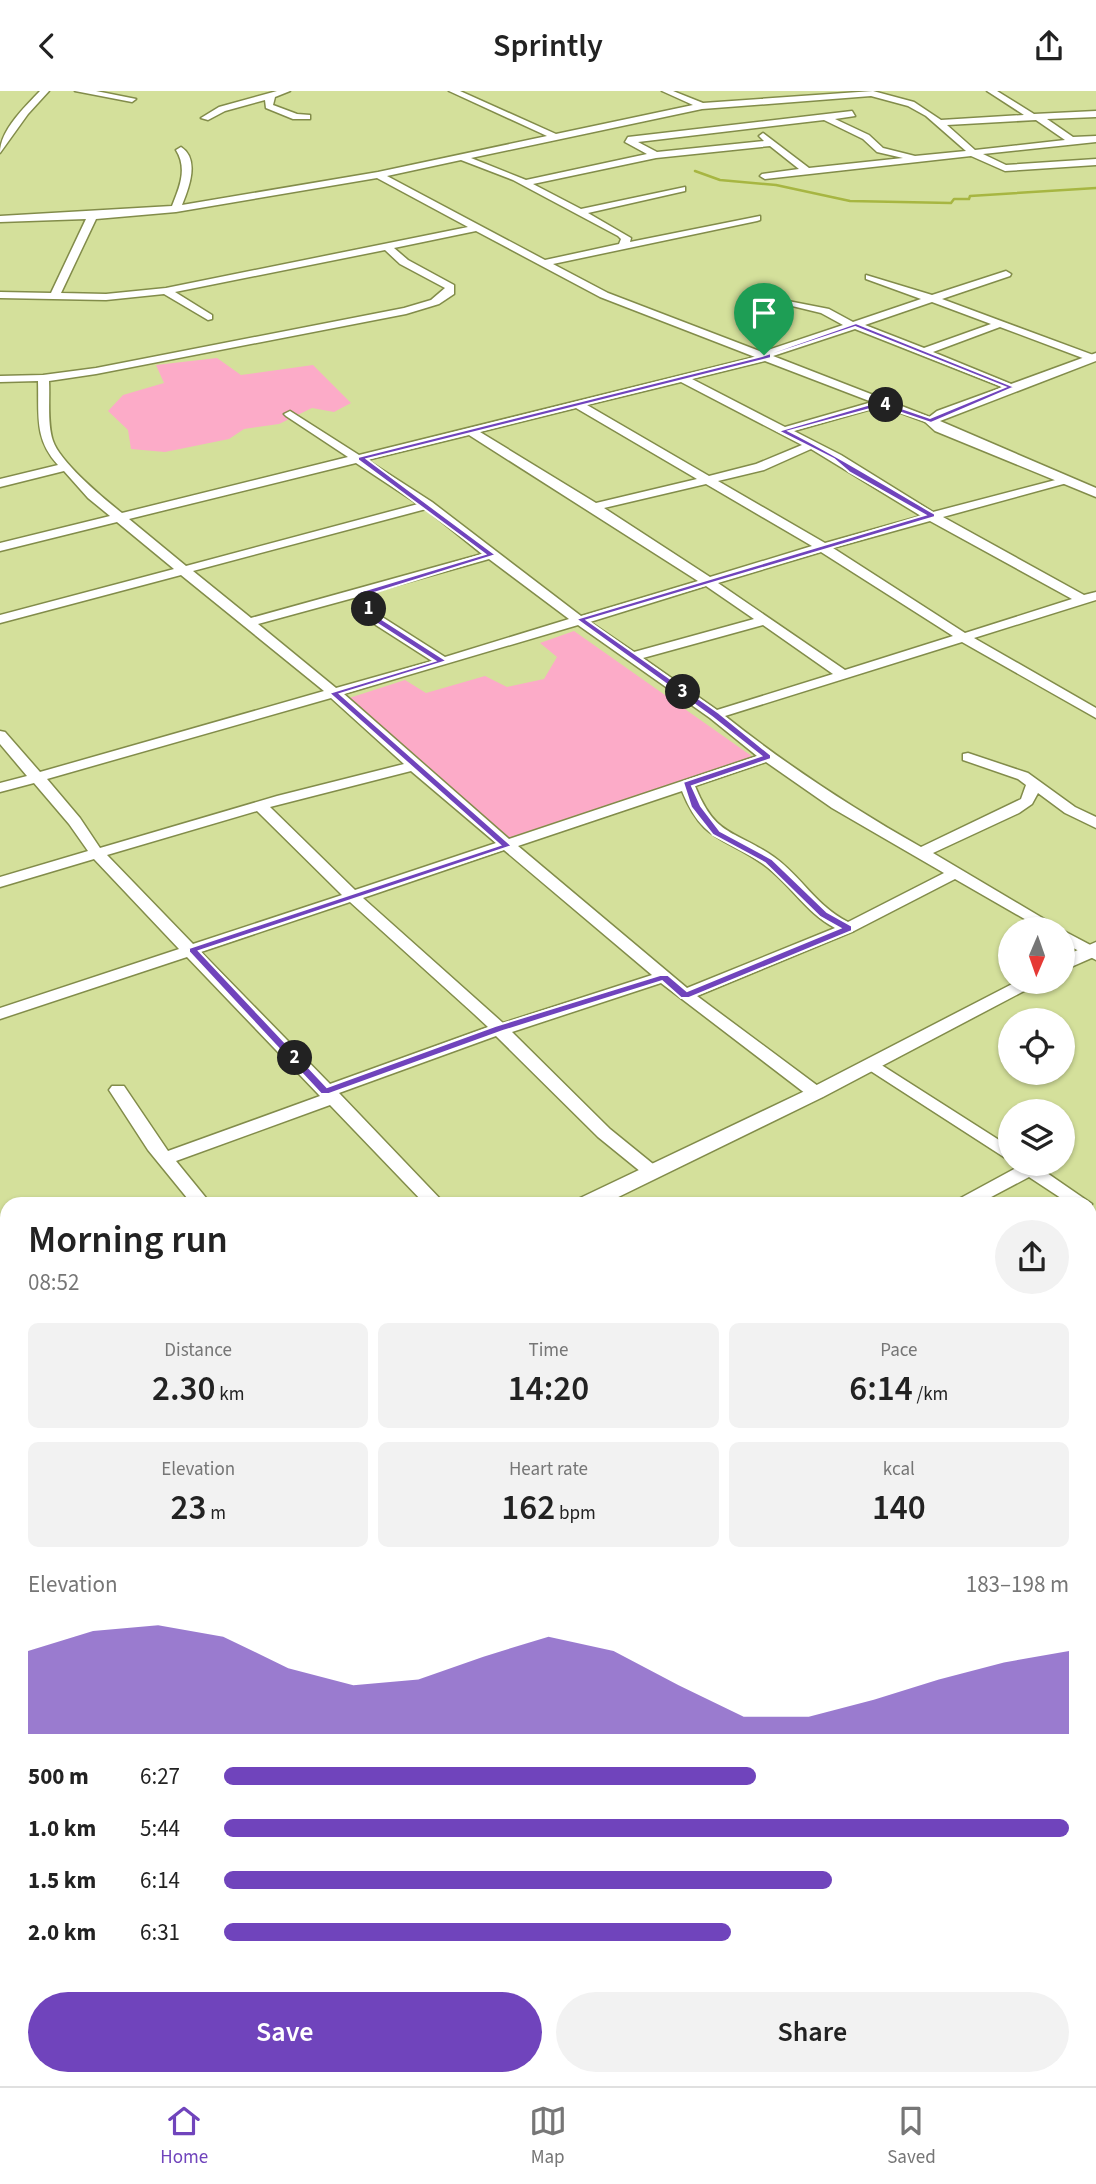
<!DOCTYPE html>
<html lang="en">
<head>
<meta charset="utf-8">
<style>
	:root { --surface:#fff; --page:#f2f2f2; --text:#222; --muted:#767676; --line:#e0e0e0; --accent:#7044bc }
	body { margin:0; font-family:"Source Sans 3",sans-serif; background:var(--page); color:var(--text); height:100vh; display:flex; flex-direction:column; font-size:26px; white-space:nowrap }
	* { box-sizing:border-box; margin:0 }
	p { font-size:23px; color:var(--muted) }
	.icon { flex:none; width:38px; height:38px; fill:none; stroke:currentColor; stroke-width:2; stroke-linecap:round; stroke-linejoin:round }
	.map { position:relative; flex:1; overflow:hidden }
	.side { position:absolute; left:0px; top:1106px; width:1097px; height:889px; display:flex; flex-direction:column; background:var(--surface); border-radius:21px 21px 0 0; box-shadow:0 2px 5px #0004 }
	.side>* { flex:none }
	.needle { width:46px; rotate:182deg }
	.tools { position:absolute; left:998px; top:826px; display:grid; gap:14px }
	.tools a { display:grid; place-items:center; width:77px; height:77px; border-radius:50%; background:var(--surface); box-shadow:0 2px 5px #0004; font-size:35px }
	.pin { position:absolute; display:grid; place-items:center; width:60px; height:60px; color:#fff; margin:-72px -30px; border-radius:50% 50% 50% 0; rotate:-45deg; box-shadow:0 0 7px #0007 }
	.pin .icon { rotate:45deg }
	.km { position:absolute; width:35px; height:35px; margin:-18px; border-radius:50%; background:#222; color:#fff; font-size:19px; line-height:35px; text-align:center }
	.round { display:grid; place-items:center; flex:none; width:74px; height:74px; border-radius:37px; background:var(--page) }
	.summary { display:flex; align-items:center; justify-content:space-between; height:119px; padding:0 28px }
	h1 { font-size:38px; font-weight:600; line-height:52px }
	.metrics { display:grid; grid-template-columns:repeat(3,1fr); gap:10px; height:119px; padding:7px 28px }
	.metrics div { display:grid; align-content:center; border-radius:10px; background:var(--page); text-align:center }
	.metrics b { font-size:35px; font-weight:600 }
	.metrics small { font-size:19px; font-weight:400 }
	.metrics p { font-size:19px }
	.chart { height:196px; padding:14px 28px }
	.chart p { display:flex; justify-content:space-between }
	.chart svg { width:100%; height:126px; margin-top:7px; fill:var(--accent); opacity:.7 }
	.button { display:flex; gap:14px; margin-top:auto; padding:14px 28px }
	.button a { flex:1; height:80px; border-radius:42px; background:var(--accent); color:#fff; font-size:28px; font-weight:600; line-height:80px; text-align:center }
	.button a+a { background:var(--page); color:var(--text) }
	ul { padding:0 28px; list-style:none; font-size:23px }
	li { display:grid; grid-template-columns:112px 84px 1fr; align-items:center; height:52px }
	li i { height:18px; border-radius:9px; background:var(--accent) }
	header { display:flex; justify-content:space-between; align-items:center; height:91px; padding:0 28px; background:var(--surface); font-size:32px; font-weight:600 }
	.tabs { display:flex; justify-content:space-around; align-items:center; height:98px; border-top:2px solid var(--line); background:var(--surface); font-size:19px; color:var(--muted) }
	.tabs a { display:grid; justify-items:center; gap:4px }
	.tabs .on { color:var(--accent) }
	.map>svg:first-child { display:block }
</style>
</head>
<body>
<header><svg class="icon" aria-label="back" viewBox="0 0 24 24"><path d="M15 5l-7 7 7 7"/></svg>Sprintly<svg class="icon" aria-label="share" viewBox="0 0 24 24"><path d="M12 15V3M7 8l5-5 5 5M5 13v7h14v-7"/></svg></header>
<div class="map">
<svg width="1096" height="1995" viewBox="0 0 1096 1995">
	<rect width="100%" height="100%" fill="#d4e09b"/>
	<path fill="#fcabc8" d="M217,267L241,284L313,274L351,312L334,321L312,317L279,333L244,338L229,348L165,361L131,358L128,339L108,320L123,304L164,292L156,274Z
		M574,540L753,666L503,749L340,610L405,589L426,602L485,585L507,596L544,588L557,566L540,552Z"/>
	<g fill="none" stroke-linecap="round" stroke-linejoin="round">
		<path stroke="#a7b642" stroke-width="2.5" d="M695,80L720,89L776,94L850,110L951,112L954,108H969L970,105L1096,97"/>
		<defs>
			<path id="minor" d="M40,0H49L28,23L0,62C0,39 25,16 40,0Z
				M75,0H96L136,8L132,11Z
				M277,0H290L275,6L273,14L297,23L310,24V28H293L266,17L265,9L225,20L208,29L201,27L219,16Z
				M449,0H460L556,43L693,14L662,0H673L703,12L873,0L914,11L941,29L1024,24L987,0H997L1034,23L1096,20V26L1047,28L1073,46L1096,45V51L983,63L1006,74L1096,68V74L1005,80L971,65L765,88L760,85L762,83L799,78L770,55L656,67L533,93L581,118L685,96V100L588,122L631,147L630,151L760,125V129L757,130L553,173L608,202L762,261L843,234L821,222L788,214V210L829,218L853,231L921,208L866,188V184L932,204L1006,180L1011,183L1010,185L942,208L1096,265V269H1088L1000,236L933,261L1016,295L1018,297L1012,300L855,238L773,265L935,328L937,330L931,333L882,315L794,340L841,364L933,421L1067,386V392L943,426L1084,504L1096,501V509L974,547L1096,617V627L962,551L725,625C788,675 852,717 921,756L1021,708L1026,694L1018,688L963,669V663L968,662L1028,682L1075,716L1096,726V737L1065,722L1038,702L1032,713L1019,722L933,762L1061,838H1042L955,788L854,840L697,905L822,998L825,1002L822,1006H810L661,892L512,941L610,1038L658,1077L661,1081L658,1085H646L598,1046L496,945L339,1002L445,1113H425L330,1014L176,1070L211,1113H192L148,1059L109,999L112,995H124L168,1060L320,1005L187,866L0,928V917L179,858L94,768L0,796V786L88,760L69,733L34,692L0,701V692L27,685L0,653V640L5,641L40,681L324,600L181,484L0,532V524L174,478L117,431L0,460V452L110,425L88,407L64,380L0,396V388L58,374C34,348 39,324 38,290L0,291V285L43,284L96,277L404,217L431,209L445,197L400,173L385,159L175,201L212,224V228L208,229L164,203L106,209L0,207V201L51,202L86,128L0,131V125L172,115C179,97 188,78 176,59L181,56C200,68 189,97 182,114L378,81L547,45ZM871,5L908,15L926,25L966,60L915,65L883,57L869,44L835,28L855,25L852,20L628,46L625,51L647,63L526,89L471,67L702,18ZM824,29L863,48L877,61L903,67L809,77L763,42L759,45L764,50L657,61L638,51ZM1036,29L1065,49L975,59L947,34ZM461,69L513,89L618,145L621,148L619,153L545,169L387,85ZM377,87L468,136L166,197L106,203L61,202L96,128L176,121ZM476,140L600,206L755,266L359,364L290,320L284,323L286,325L348,366L122,422C104,408 60,371 53,350C47,333 50,308 49,290L96,283L406,223L439,213L454,203V194L408,169L394,157ZM932,211L991,233L924,257L865,234ZM765,270L872,311L785,336L692,288ZM681,291L802,354L756,373L709,385L587,314ZM576,317L697,388L596,412L480,341ZM469,344L698,490L581,525L432,411L367,369ZM811,358L921,425L825,452L718,390L764,379ZM356,372L418,413L186,475L129,428ZM706,393L812,455L710,486L604,417ZM426,418L482,463L251,527L193,480ZM930,430L1072,508L965,542L833,457ZM821,461L953,545L845,579L718,492ZM489,468L569,528L445,566L379,524L369,502ZM706,495L754,528L634,561L590,531ZM357,506L368,529L432,570L336,597L258,533ZM578,534L710,627L757,665L509,748L344,603ZM763,534L833,583L717,619L643,567ZM331,607L404,673L277,705L100,757L80,727L47,688ZM766,671L832,717L944,782L848,831C815,814 802,786 774,766C734,738 716,747 695,695ZM411,680L496,752L355,799L270,716ZM682,700C703,752 724,745 763,773C790,792 805,821 835,837L687,897L518,755ZM257,720L342,804L193,853L107,764ZM504,759L652,884L503,932L363,807ZM350,811L474,923L488,936L330,993L201,861Z
				M1062,839L1096,857V869L1062,851Z
				M872,968L1010,1056V1070L866,977L863,973Z
				M1013,1073H1034L1092,1113L1090,1116V1113H1070L1029,1086L978,1113H955L957,1109L1016,1077Z
				M1096,1229V1245L1090,1247V1231Z
				M1096,1483V1499L1090,1501V1485Z
				M1090,1558L1096,1560V1578L1090,1576Z
				M0,1614L7,1615V1633L0,1632Z
				M169,1988H195L194,1995H168Z
				M465,1988H491L492,1995H466Z
				M778,1988H804L805,1995H779Z"/>
			<path id="tertiary" d="M1096,262V270L940,330L1096,397V406L935,340L924,330L937,320Z
				M1096,851V865L1062,880V866Z
				M1016,891H1041L823,1006L604,1113H575L578,1108L809,998Z
				M7,1304V1322L0,1324V1306Z"/>
		</defs>
		<use href="#minor" stroke="#828c4a" stroke-width="3"/>
		<use href="#tertiary" stroke="#828c4a" stroke-width="3"/>
		<use href="#minor" fill="#fff" fill-rule="evenodd"/>
		<use href="#tertiary" fill="#fff" fill-rule="evenodd"/>
	</g>
	<path fill="#7044bc" stroke="#fff" stroke-width="2" fill-rule="evenodd" d="M856,232L1015,296L931,332L881,315L789,340C839,365 886,395 935,423V426L587,529L719,622L771,664V668L692,695L701,715L720,740L772,768L827,821L852,835V840L689,907H681L662,890L503,940L329,1003H321L189,861V857L500,754L329,602L435,570L370,528L359,501L485,463L358,369V366L762,265ZM855,236L1005,296L930,327L881,310L778,340L834,368L849,381L925,424L576,528L712,626L761,665L683,691L691,716L713,744L765,772L820,826L840,837L687,900L668,884H660L495,935L327,996L199,860L512,755L340,603L447,570L377,525L367,504L496,464L367,368L771,267V264Z"/>
</svg>
<div class="tools">
<a><svg class="needle" viewBox="-14 -14 28 28"><path d="M0-13l5 13h-10z" fill="#e53935"/><path d="M0 13l5-13h-10z" fill="#767676"/></svg></a>
<a><svg class="icon" aria-label="locate" viewBox="0 0 24 24"><circle cx="12" cy="12" r="6"/><path d="M12 2v4M12 18v4M2 12h4M18 12h4"/></svg></a>
<a><svg class="icon" aria-label="layers" viewBox="0 0 24 24"><path d="M12 4l9 5-9 5-9-5zM3 14l9 5 9-5"/></svg></a>
</div>
<div class="pin" style="left:764px;top:264px;background:#1e9e55"><svg class="icon" aria-label="arrive" viewBox="0 0 24 24"><path d="M6 21V4h12l-3 4 3 4H6"/></svg></div>
<b class="km" style="left:369px;top:518px">1</b>
<b class="km" style="left:295px;top:967px">2</b>
<b class="km" style="left:683px;top:601px">3</b>
<b class="km" style="left:886px;top:314px">4</b>
<section class="side">
<div class="summary"><div><h1>Morning run</h1><p>08:52</p></div><a class="round"><svg class="icon" aria-label="share" viewBox="0 0 24 24"><path d="M12 15V3M7 8l5-5 5 5M5 13v7h14v-7"/></svg></a></div>
<div class="metrics">
<div><p>Distance</p><b>2.30<small> km</small></b></div>
<div><p>Time</p><b>14:20</b></div>
<div><p>Pace</p><b>6:14<small> /km</small></b></div>
</div>
<div class="metrics">
<div><p>Elevation</p><b>23<small> m</small></b></div>
<div><p>Heart rate</p><b>162<small> bpm</small></b></div>
<div><p>kcal</p><b>140</b></div>
</div>
<div class="chart"><p><span>Elevation</span>183–198 m</p>
<svg viewBox="0 0 160 44" preserveAspectRatio="none"><path d="M0 44V15L10 8L20 6L30 10L40 21L50 27L60 25L70 17L80 10L90 15L100 27L110 38L120 38L130 32L140 25L150 19L160 15V44z"/></svg>
</div>
<ul>
<li><b>500 m</b>6:27<i style="width:63%"></i></li>
<li><b>1.0 km</b>5:44<i style="width:100%"></i></li>
<li><b>1.5 km</b>6:14<i style="width:72%"></i></li>
<li><b>2.0 km</b>6:31<i style="width:60%"></i></li>
</ul>
<div class="button"><a>Save</a><a>Share</a></div>
</section>
</div>
<nav class="tabs">
<a class="on"><svg class="icon" aria-label="home" viewBox="0 0 24 24"><path d="M3 11l9-7 9 7M6 9v11h12V9"/></svg>Home</a>
<a><svg class="icon" aria-label="map" viewBox="0 0 24 24"><path d="M3 6l6-2 6 2 6-2v14l-6 2-6-2-6 2zM9 4v14M15 6v14"/></svg>Map</a>
<a><svg class="icon" aria-label="saved" viewBox="0 0 24 24"><path d="M7 4h10v16l-5-4-5 4z"/></svg>Saved</a>
</nav>
</body>
</html>
